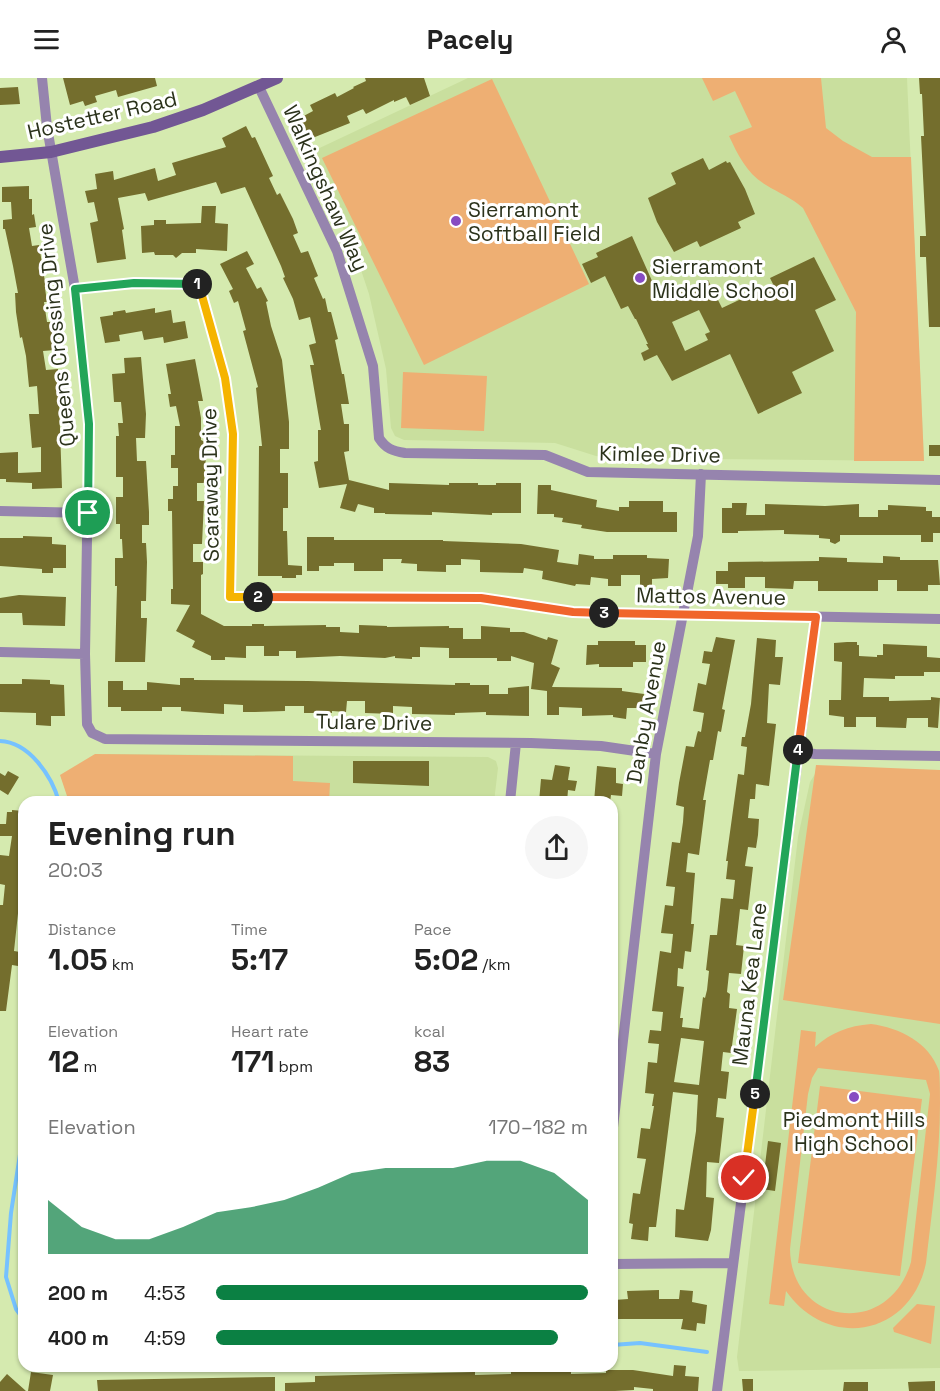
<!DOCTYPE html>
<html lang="en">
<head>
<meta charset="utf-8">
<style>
	:root { --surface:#fff; --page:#f6f6f6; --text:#222; --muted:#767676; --accent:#0b8043 }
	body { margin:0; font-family:"Space Grotesk",sans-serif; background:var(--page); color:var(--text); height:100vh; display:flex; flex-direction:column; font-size:22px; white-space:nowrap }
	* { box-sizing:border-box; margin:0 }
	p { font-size:20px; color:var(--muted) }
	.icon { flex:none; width:33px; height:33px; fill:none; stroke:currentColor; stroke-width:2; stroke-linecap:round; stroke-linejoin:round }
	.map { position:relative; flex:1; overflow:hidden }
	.panel { position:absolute; left:18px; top:718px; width:600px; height:576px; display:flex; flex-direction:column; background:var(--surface); border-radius:18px; box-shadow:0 2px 4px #0004 }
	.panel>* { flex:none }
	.pin { position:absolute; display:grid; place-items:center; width:51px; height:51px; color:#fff; margin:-26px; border:3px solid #fff; border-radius:50%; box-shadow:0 2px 6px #0007 }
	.km { position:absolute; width:30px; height:30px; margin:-15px; border-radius:50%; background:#222; color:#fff; font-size:16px; line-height:30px; text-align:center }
	.round { display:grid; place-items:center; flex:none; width:63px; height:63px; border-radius:32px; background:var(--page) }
	.summary { display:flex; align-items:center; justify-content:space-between; height:102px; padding:0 30px }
	h1 { font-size:33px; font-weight:800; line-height:45px }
	.stats { display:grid; grid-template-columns:repeat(3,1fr); gap:9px; height:102px; padding:6px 30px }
	.stats div { display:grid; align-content:center }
	.stats b { font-size:30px; font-weight:800 }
	.stats small { font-size:16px; font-weight:400 }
	.stats p { font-size:16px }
	.chart { height:168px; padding:12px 30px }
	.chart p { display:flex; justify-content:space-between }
	.chart svg { width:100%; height:108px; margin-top:6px; fill:var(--accent); opacity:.7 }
	ul { padding:0 30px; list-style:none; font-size:20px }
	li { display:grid; grid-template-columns:96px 72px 1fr; align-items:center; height:45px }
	li i { height:15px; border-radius:8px; background:var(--accent) }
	header { display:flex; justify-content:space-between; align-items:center; height:78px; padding:0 30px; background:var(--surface); font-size:27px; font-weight:800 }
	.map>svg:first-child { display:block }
</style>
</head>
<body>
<header><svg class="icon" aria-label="menu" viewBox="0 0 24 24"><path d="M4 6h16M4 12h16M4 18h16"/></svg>Pacely<svg class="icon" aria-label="person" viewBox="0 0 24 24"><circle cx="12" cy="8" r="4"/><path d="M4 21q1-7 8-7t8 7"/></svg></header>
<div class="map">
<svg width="940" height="1313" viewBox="0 0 940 1313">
	<rect width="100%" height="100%" fill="#d5eaaf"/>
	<path fill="#c9df9e" d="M468,0H907L924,383L608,380L596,378L555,365L404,362L395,358L391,350L386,291L369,216L358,183L309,75Z
		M108,676L488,679L496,683L498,690L494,724H103Z
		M817,693H940V1290L739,1293L737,1279L798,759L810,704Z"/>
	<path fill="#eeaf73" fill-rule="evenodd" d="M702,0H821L826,50L843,63L872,79H911L924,383H854L856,234L803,130C792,120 779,115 766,107C747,96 738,77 729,58L752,49L735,13L713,23Z
		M492,1L589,206L424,287L322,80Z
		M403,294L487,298L484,353L401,350Z
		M95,676L293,678V703L330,705L329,724H69L60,697Z
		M816,687L940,692V946L783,922Z
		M871,946C900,950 929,964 939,993C940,1002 940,1016 940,1025C940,1079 932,1132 926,1185C911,1258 828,1273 786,1213L784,1228L769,1226L801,952L816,954L815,969C832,954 848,948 871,946ZM818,990L926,1002L930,1016L911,1184C889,1260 791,1248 790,1171L808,1016L812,1000Z
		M820,1008L922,1021L900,1198L798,1185Z
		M917,1226L935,1228L931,1266L894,1254L893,1250Z"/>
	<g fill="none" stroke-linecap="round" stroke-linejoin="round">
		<path stroke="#76c2ff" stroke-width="4" d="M0,663C29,664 52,698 59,724
			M24,1050L11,1135L6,1199L16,1231L24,1242
			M612,1267L640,1265L707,1274"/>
	</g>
	<path fill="#746e2d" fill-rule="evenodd" d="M63,0H155L157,8L118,19L116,12L95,18L97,24L85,28L83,23L70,27Z
		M365,0H424L430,18L410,27L406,19L394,24V22L366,36L363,31L347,38L350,45L310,61L300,40L313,33L310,27L335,15L337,19L354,10L353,9L366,3Z
		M919,0H940V249H929L926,179H920V158H926L921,58H924L922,16H920Z
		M18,9L20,26L0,27V10Z
		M246,48L252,60L255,59L273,98L269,100L277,117L280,115L293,141L298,155L293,157L301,175L308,173L318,198L314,200L323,221L325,220L328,234H331L338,261L335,262L342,296H344L349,326H341L344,346H349V373L344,374L349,402L389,412V405L449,407V405H478V407H496V405H521V435H492V437L432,434V437L385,436V435H374V430L358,426L355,434L340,430L347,406L319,410L314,384L318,383V352H321L310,287H314L309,267L316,265L310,239L299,242L293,221L283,200L285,199L281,188L245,109L221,116L216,104L148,123L145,115L118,120L124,151L122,152L126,181L97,185L90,145L98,143L94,124L88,125L85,113L97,111L95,96L113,93L114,102L155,90L158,103L176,97L172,85L226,69L222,60Z
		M703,80L709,92L726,83L727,85L730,84L745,111L755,136L738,144L741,150L700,169L697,163L674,174L657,144L648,120L676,106L671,95Z
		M29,108V121H32V137L34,136L36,149L29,150L32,168L39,167L46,210H45L47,224H44L47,244H51L55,272L43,273L46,292L58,291L62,410L32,411V405L6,404V401H0V375L18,374V395L41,394V369L32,370L29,336H39L37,308L29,309L26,278L22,259L20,260L16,234L15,215H18L13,188L5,151H3V142L12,141L11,124H2V109Z
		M202,128H216L215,145L228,146L227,173L196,171V175H182L176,180L173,177H155L154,174L142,175L141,148L154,147V142H166V146L201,145Z
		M632,158L661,223L708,202L722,230L773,206L770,200L814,179L836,222L815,232L834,273L792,294L802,315L758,336L730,276L672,303L657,277L644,283L641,275L649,271L646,266H648L636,241H635L628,228L621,231L605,198L591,205L582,186L598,179L596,175ZM699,232L710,254L705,256L708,262L685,273L672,244Z
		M247,173L254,186L246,190L257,211L261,209L268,223L266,224L271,248L282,282L289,344V371H280V395H288V430H283V453H287L288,487L302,488V497H296V500H282V498H258L259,368H262L256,310L258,309L243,253L246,252L238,223L234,225L229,213L233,211L220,186Z
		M155,230V235L171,232L173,245L185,243L188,260L164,265L163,259L144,262L142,253L119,257L120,263L105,265L100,239L113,237V234L125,232L126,235Z
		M141,279L146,336L145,360H136L137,383H146L149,434V447H142V465H146L147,484L146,523H141V540H147L145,584H115L117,508H115V480H123L122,461H120V446H116V419H123V399H116V358H119L118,345H123L121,324H114L112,296L125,295L124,280Z
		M195,281L203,323H198L201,340V362L207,365L204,405H197V423H204L202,466H193V484H203V496L201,497V536L224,548H252V546H264V548L326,547V549H340V554L359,555V547L387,548V549L449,548V550H463V561H481V548L510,550V554H524L547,562L548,559L558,562L551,586L560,590L552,609L622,610V613L644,616L642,630H627L626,641L613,639V637L582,638V630L559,629V637H547V613L531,611L534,585L511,578V583H497V580H449V570L420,569V579H412V581L395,580V578L385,580L340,578L296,580V573H279V578H264V568H246V580L225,579V582H211V578L192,569L195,563L176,553L190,527L171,526V511H173L172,433H168V421H173V408H178V390H171V377H175V348H180L176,328L170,329L168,316H171L166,286Z
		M929,367H940V378H929Z
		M538,407H551V412L597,422L596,429L619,433V429H629V423H663V434H677V454H607L581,450L582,447L562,444L563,440L554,439V436H537Z
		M732,425H747L746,437H765V426L825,428L859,426V439H878V432H888V427L926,429V433H932V439H940V455H933V464H921V457H840V463L835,466L830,464V461L819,460V457L784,456V452L738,453V455H722V430H732Z
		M23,458L52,459V466L66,467V490H53V495H42V491L0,488V460H23Z
		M307,459H334V462H443V463L521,466L559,472L557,484L578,487L579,476L594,478V481H613V477H647V480L669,481L668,500L652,501V509H640V497H621V508H608V501L591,499L590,507L576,506L575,508L542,501L543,493L524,490L523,495L480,494V482L461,481V487H446V494L417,493V486L401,485L402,481H383V493H354V485H334V488H319V493H307Z
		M883,478L900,479V482H938L940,507H928V513H897V502H878V513H818V503H794L793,511L765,510V499H745V510H728V506H716V493H728V484L819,483V479L847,480V484L883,485Z
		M19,517L66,519L65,548L23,547L22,535H0V520Z
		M716,559L735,562L722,631L725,632L721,654L718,653L713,682H710L703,722H706L699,777L688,775L686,794L695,795L691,846H694L691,874L685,873L683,891L678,890L677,908L684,909L680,940H683L682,949L699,951L703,919L705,920L707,912L709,893L706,892L710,857H717L721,820L733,821L735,802L726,801L728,783H726L738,696L744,697L747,669L741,668L742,659H745L751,626L757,560L776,562L775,579H783L780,607L769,606L767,645L776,646L769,708L756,706L755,721H750L748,740L759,741L758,757L756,770L748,769L745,788L753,789L748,832L740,831L736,867L744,868L741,896L729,895L727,914L730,916L729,930L737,931L731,975L723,974L721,993L729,994L726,1021L718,1020L716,1039L724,1040L719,1085L707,1084L706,1119L714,1120L711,1152L708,1163L675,1159L676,1131L684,1132L696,1053L698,1017L673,1014L656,1149H649L648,1163L631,1161L633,1146L629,1145L633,1115L640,1116L646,1081L637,1080L641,1050L650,1051L654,1028H652L654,1016L645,1015L648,984L657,985L659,966L648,965L650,952L661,953L663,934L652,933L660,873L671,875L673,856L661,855L665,827L673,828L675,809L666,808L672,764L680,765L683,744L684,729L676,727L679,705L686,668L694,669L697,656L698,653L701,654L704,635L693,633L698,605L706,607L710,586L702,585L704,573L712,574ZM681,960L704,963L699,1007L674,1004Z
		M598,563H635V567H646V584H633V589H599V586L586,587L587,567H598Z
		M847,564H857V567H859V578L877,579V577H883V566L927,568V579L940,580V594H924V598H895V601L864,600L863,619H889V623L931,622V619L940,620L938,650L928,649V640H907L906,650L876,649V639H856V649H844V639L829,637V622H841L842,584L834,583V565Z
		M180,600H194V602L308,603L455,607V605H470V607H489V616H508V610L529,608V638L486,637V634L455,635V637L412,636V629L393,628V636L365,635V623H347L346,634L332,633V635H304V628H285V633L255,634H243V627L224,626V636L181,633V629H162V633H121V629H108V603H123V612H147V604L180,607Z
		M22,601L50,602V606L64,607L65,638H51V648L36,647V635L0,634V606H22Z
		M353,683H429V708L353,705Z
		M555,687L570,689L568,702L577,703L575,713L568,712L567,724H539L541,701L552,702Z
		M597,688L616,690V705L623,706L622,718L611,717L610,724H594Z
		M8,693L19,699L8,717L0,712V695L5,698Z
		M12,732L24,733V779L14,873L20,874L18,888L12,887L6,933H0V827H3L5,807L0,806V777L9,778L12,758H0V746H6L7,734H12Z
		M768,1063L781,1065L775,1113L762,1111Z
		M659,1212V1221H679L680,1212L693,1213L692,1224L707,1227L705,1246L697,1245L696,1253L681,1251L683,1241H614V1222L628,1221L627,1213Z
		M674,1287L686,1288L685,1298L699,1299L698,1313H653V1311L634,1309V1312L615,1313H285V1305L315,1304V1298L475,1294V1297L511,1296V1294L571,1292V1296L606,1295V1292H633L673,1298Z
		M31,1294L53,1297L50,1313H28Z
		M7,1296L26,1313H0V1304Z
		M275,1299V1313H98L97,1302Z
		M742,1301H753V1313H743Z
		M935,1303V1313H909L908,1304Z
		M844,1304H868V1313H843Z"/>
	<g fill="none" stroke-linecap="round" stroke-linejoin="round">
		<path stroke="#9684ae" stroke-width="10" d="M42,0L47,49L75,211L89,346L85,576L87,646L92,655L105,661L531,665L601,668L656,676
			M259,9L337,173L373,288L379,360C386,371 393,373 405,375L545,377L588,394L940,402
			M75,211L134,205L199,207L225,300L233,356L230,519L481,520L573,534L940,541
			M0,433L88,435
			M0,574L85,576
			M798,674L815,676L940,678
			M510,724L516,665
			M612,1058L656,676L698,458L701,396
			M612,1186L733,1185
			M717,1313L816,539"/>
		<path stroke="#725794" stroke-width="12" d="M0,79L51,74L153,49L203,32L277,0"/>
	</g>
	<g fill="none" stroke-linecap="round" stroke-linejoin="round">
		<defs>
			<path id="split-1" d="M88,435L89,346L75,211L134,205L197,206"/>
			<path id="split-2" d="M197,206L199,207L225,300L233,356L230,519H258"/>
			<path id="split-3" d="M258,519L481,520L573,534L604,535"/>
			<path id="split-4" d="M604,535L816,539L798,672"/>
			<path id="split-5" d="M755,1016L798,672"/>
			<path id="split-6" d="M744,1100L755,1016"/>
		</defs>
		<use href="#split-1" stroke="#fff" stroke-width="12"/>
		<use href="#split-2" stroke="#fff" stroke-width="12"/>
		<use href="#split-3" stroke="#fff" stroke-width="12"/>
		<use href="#split-4" stroke="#fff" stroke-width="12"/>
		<use href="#split-5" stroke="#fff" stroke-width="12"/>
		<use href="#split-6" stroke="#fff" stroke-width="12"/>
		<use href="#split-1" stroke="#22a559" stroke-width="8"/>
		<use href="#split-2" stroke="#f5b400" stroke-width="8"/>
		<use href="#split-3" stroke="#f0652b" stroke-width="8"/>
		<use href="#split-4" stroke="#f0652b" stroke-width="8"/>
		<use href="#split-5" stroke="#22a559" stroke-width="8"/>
		<use href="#split-6" stroke="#f5b400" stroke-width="8"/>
	</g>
	<g fill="#874cc2" stroke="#fff" stroke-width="2">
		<circle cx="456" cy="143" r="6"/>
		<circle cx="640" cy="200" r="6"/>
		<circle cx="854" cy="1019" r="6"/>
	</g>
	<g text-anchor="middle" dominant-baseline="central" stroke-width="6" stroke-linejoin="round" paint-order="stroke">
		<g font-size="21" fill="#2b321b" stroke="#fff">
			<text transform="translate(102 37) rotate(-13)">Hostetter Road</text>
			<text transform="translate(326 110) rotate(66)">Walkingshaw Way</text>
			<text transform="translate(56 257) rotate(-96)">Queens Crossing Drive</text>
			<text transform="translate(660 376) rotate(1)">Kimlee Drive</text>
			<text transform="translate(210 407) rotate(-91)">Scaraway Drive</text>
			<text transform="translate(711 518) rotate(1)">Mattos Avenue</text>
			<text transform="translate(646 634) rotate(-80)">Danby Avenue</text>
			<text transform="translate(374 644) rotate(1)">Tulare Drive</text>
			<text transform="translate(749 906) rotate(-83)">Mauna Kea Lane</text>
		</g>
		<g font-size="21" fill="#2b321b" stroke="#fff" text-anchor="start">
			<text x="468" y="131">Sierramont<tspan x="468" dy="24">Softball Field</tspan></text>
			<text x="652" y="188">Sierramont<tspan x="652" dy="24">Middle School</tspan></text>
			<text x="854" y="1041" text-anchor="middle">Piedmont Hills<tspan x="854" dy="24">High School</tspan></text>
		</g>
	</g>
</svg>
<div class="pin" style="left:88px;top:435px;background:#1e9e55"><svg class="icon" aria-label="arrive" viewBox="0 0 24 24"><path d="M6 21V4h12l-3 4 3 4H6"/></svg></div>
<div class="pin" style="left:744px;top:1100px;background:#d93025"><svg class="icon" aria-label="check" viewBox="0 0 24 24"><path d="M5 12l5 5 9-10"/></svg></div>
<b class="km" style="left:197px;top:206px">1</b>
<b class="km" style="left:258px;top:519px">2</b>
<b class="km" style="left:604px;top:535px">3</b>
<b class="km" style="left:798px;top:672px">4</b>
<b class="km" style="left:755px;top:1016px">5</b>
<section class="panel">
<div class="summary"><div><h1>Evening run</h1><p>20:03</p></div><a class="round"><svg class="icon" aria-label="share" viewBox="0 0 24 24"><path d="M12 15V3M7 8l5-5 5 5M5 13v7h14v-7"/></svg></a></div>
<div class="stats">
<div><p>Distance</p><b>1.05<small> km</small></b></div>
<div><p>Time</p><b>5:17</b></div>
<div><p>Pace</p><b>5:02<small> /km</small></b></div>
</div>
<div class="stats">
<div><p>Elevation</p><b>12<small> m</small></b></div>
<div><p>Heart rate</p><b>171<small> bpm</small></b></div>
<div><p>kcal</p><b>83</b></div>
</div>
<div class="chart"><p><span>Elevation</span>170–182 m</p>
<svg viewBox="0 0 160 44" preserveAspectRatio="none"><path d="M0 44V22L10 33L20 38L30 38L40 33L50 27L60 25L70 22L80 17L90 11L100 9L110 9L120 9L130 6L140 6L150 11L160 22V44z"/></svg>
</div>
<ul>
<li><b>200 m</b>4:53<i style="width:100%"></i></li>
<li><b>400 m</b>4:59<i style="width:92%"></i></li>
</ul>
</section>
</div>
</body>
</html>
